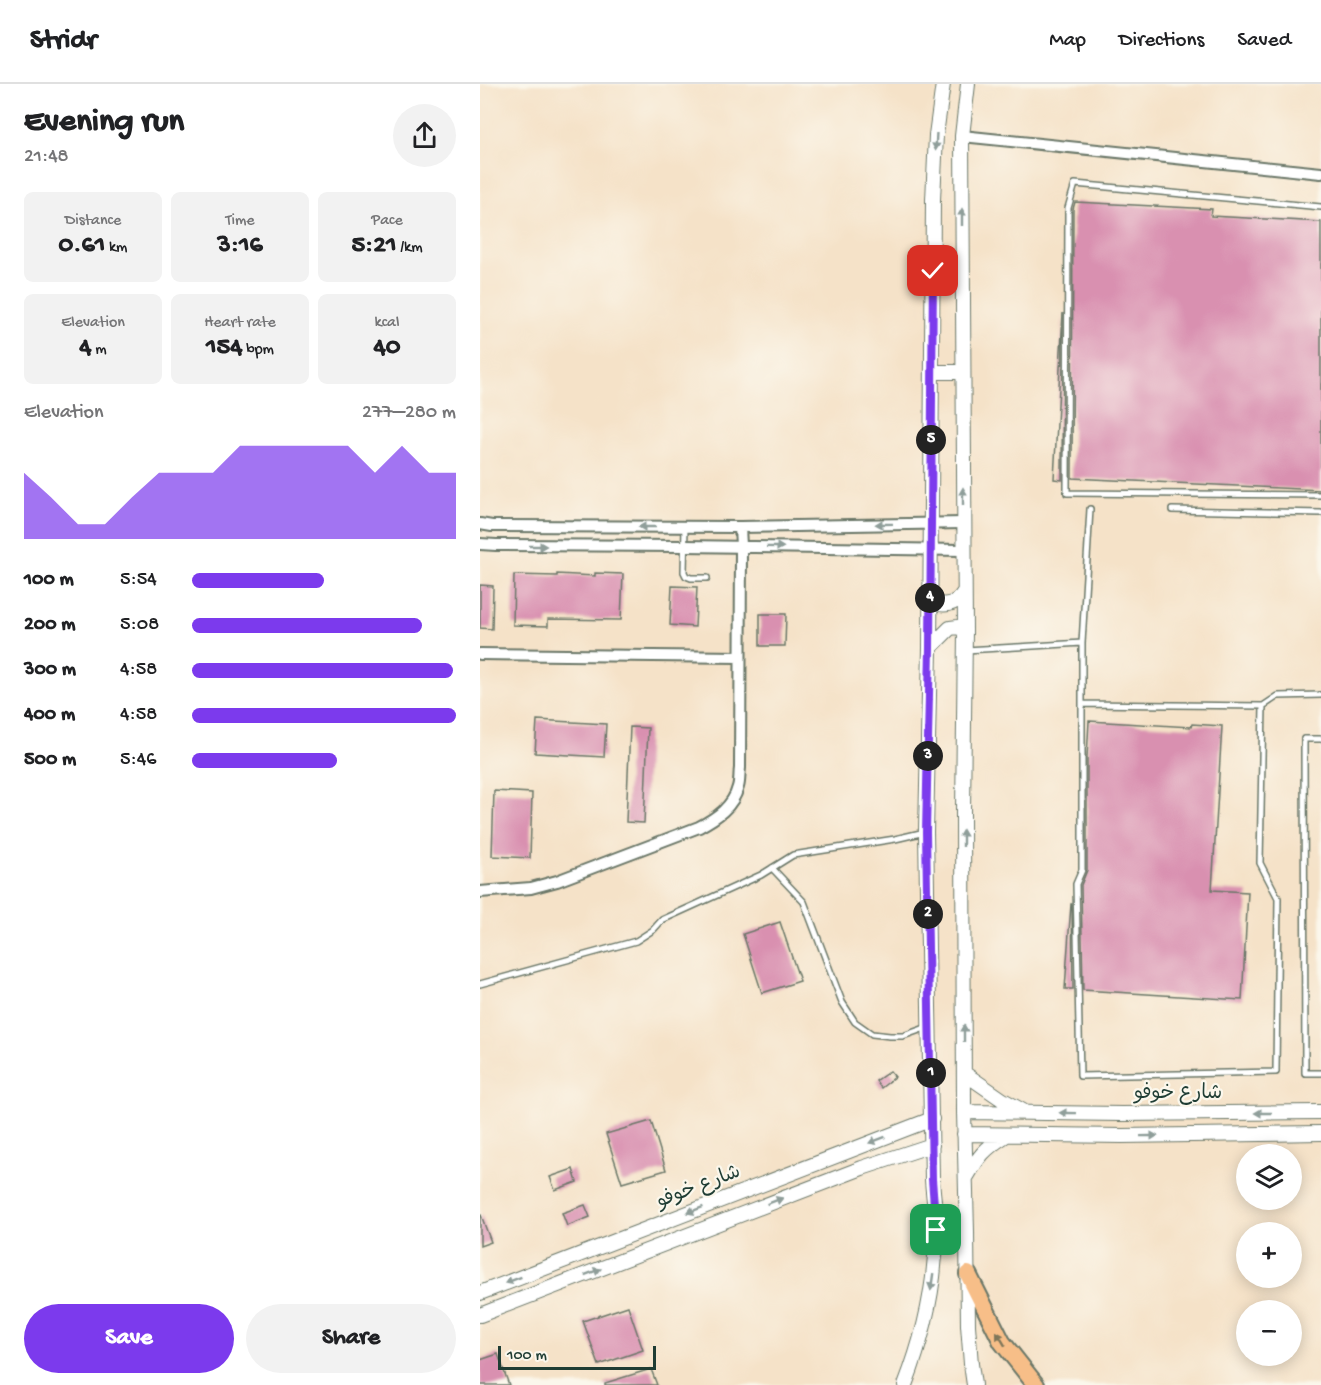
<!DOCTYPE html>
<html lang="en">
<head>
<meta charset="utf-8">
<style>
	:root { --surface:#fff; --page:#f2f2f2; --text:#202124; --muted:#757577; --line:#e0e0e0; --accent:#7c3aed }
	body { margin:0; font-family:"Gochi Hand","Playpen Sans Arabic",sans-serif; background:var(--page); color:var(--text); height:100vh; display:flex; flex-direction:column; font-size:22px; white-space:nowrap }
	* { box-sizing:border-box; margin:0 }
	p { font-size:20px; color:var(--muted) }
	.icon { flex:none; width:33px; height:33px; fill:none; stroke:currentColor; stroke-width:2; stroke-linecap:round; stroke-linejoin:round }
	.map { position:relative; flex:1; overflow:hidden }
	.panel { display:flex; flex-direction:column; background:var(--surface); width:480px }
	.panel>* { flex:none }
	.controls { position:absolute; left:756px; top:1060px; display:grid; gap:12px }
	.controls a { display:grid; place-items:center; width:66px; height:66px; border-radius:50%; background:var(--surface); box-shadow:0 3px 15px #0003; font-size:30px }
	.scale { position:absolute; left:18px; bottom:15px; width:158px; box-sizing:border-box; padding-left:6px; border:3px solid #1f3d34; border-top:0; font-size:16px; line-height:21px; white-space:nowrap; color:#1f3d34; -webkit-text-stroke:4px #fbf7ec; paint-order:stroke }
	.pin { position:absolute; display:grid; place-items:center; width:51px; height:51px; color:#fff; margin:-26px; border-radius:12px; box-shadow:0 3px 9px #0006 }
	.km { position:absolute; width:30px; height:30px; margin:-15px; border-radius:50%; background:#222; color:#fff; font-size:16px; line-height:30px; text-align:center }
	.round { display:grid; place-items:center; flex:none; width:63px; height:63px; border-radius:32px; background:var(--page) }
	.overview { display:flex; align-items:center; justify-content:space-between; height:102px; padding:0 24px }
	h1 { font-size:33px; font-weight:700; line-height:45px }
	.stats { display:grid; grid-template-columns:repeat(3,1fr); gap:9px; height:102px; padding:6px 24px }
	.stats div { display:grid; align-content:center; border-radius:9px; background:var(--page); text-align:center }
	.stats b { font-size:26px; font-weight:700 }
	.stats small { font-size:16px; font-weight:400 }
	.stats p { font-size:16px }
	.chart { height:168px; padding:12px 24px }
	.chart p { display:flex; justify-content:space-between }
	.chart svg { width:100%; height:108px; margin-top:6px; fill:var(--accent); opacity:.7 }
	.action { display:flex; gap:12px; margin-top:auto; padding:12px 24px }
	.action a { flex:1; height:69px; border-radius:36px; background:var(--accent); color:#fff; font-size:24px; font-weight:700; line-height:69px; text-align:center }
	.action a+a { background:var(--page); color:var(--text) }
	ul { padding:0 24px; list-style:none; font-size:20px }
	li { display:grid; grid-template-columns:96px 72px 1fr; align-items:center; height:45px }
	li i { height:15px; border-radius:8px; background:var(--accent) }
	header { display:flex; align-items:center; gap:36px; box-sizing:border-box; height:84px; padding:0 30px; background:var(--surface); border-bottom:2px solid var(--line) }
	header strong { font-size:28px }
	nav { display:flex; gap:33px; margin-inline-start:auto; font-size:21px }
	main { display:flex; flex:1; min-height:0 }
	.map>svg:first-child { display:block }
</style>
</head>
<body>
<header>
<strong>Stridr</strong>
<nav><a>Map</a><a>Directions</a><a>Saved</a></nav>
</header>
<main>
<section class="panel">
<div class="overview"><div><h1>Evening run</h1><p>21:48</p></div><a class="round"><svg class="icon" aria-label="share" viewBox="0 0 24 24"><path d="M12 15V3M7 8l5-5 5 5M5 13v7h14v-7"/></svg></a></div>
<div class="stats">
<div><p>Distance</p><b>0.61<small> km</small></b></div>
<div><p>Time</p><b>3:16</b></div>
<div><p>Pace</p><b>5:21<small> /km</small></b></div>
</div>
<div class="stats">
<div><p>Elevation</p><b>4<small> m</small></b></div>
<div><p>Heart rate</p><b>154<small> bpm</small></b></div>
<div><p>kcal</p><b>40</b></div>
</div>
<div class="chart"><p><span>Elevation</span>277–280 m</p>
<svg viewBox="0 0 160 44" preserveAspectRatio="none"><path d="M0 44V17L10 27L20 38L30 38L40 27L50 17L60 17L70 17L80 6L90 6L100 6L110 6L120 6L130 17L140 6L150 17L160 17V44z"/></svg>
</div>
<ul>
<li><b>100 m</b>5:54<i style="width:50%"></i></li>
<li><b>200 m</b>5:08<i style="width:87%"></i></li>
<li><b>300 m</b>4:58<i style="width:99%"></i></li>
<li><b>400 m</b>4:58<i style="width:100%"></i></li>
<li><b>500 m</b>5:46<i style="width:55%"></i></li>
</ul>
<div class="action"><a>Save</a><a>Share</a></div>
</section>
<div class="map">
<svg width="841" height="1301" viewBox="0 0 841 1301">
	<rect width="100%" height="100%" fill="#fbf7ec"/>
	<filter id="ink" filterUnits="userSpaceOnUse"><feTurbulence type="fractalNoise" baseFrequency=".0167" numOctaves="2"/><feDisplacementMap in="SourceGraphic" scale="12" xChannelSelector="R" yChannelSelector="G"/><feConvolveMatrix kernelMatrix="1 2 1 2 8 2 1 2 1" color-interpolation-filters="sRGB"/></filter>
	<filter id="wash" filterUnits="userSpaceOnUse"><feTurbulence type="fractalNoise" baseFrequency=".008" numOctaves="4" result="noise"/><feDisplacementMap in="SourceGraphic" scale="24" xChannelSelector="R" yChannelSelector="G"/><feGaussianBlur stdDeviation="1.35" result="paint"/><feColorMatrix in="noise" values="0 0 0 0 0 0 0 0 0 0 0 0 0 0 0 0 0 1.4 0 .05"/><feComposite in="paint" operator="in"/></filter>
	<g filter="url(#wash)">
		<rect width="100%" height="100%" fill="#f5e2c8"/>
		<g id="blocks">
			<path fill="#d990b0" d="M595,118L732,125L731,132L841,138V406L592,394L593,125Z
				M583,229L582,396L574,395Z
				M115,489L143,490L141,536L68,535V542L33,541L34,491L77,492V490L115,492Z
				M0,501L13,502L12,545L0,544Z
				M192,502L217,503L215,543L190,541Z
				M280,530H306L305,562H280Z
				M57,636L126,640L124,673L55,669Z
				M609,637L711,643L712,640L742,642L732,806L768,808L762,916L603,906L601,801L607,786V673Z
				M150,643L168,644L164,739L146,738Z
				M14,707L52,709L50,774L12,772Z
				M591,820H592L593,905H585Z
				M300,838L320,897L282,909L263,850Z
				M410,987L415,993L401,1004L396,997Z
				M171,1037L186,1086L142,1099L126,1050Z
				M93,1085L97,1098L75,1106L70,1093Z
				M105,1121L110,1133L87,1142L82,1129Z
				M0,1131H1L11,1158L0,1162Z
				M148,1222L163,1266L119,1281L103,1237Z
				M18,1270L29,1301H0V1276Z
				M171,1285L177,1301H125V1299Z"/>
		</g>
	</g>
	<g filter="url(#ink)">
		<use href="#blocks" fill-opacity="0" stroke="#6a7768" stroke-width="1.5"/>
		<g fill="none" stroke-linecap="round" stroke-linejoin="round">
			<defs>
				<path id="service" d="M841,123L595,100L588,124L587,409L841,411
					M610,425L602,559V786L596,800L600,992L796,988L798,814L780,779L783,622
					M692,426L841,429
					M205,443L204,488L206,492L211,494H227
					M486,566L602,559
					M602,620L783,622L798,612L841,611
					M841,655H824L825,989H841
					M292,784L324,818L362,918L375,938L392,950L410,952H423L448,943
					M0,900L156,857L173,846L182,836L281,791L313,771L415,755L445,748"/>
				<path id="minor" d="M482,52L841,89
					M0,440L12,442L260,443L483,439
					M0,460L16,461L205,462L483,466
					M0,570L260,573
					M0,808L51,804L77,797L219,743C236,734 253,723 258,703C260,697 259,690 260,684L261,462L260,443"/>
				<path id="tertiary" d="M488,0L482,52L485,547L483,729L484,1028L487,1148L488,1241L491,1280L494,1301
					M452,288H483
					M450,516C463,524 476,521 484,508
					M450,564L470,544L478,543L485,547
					M484,989L523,1016L543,1027
					M484,1028L642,1030L841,1028
					M484,1050L642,1052L841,1049
					M486,1094C499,1072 504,1065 525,1052
					M0,1209L452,1035
					M0,1231L382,1084L452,1061
					M425,1301C444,1252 456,1199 456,1146C456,1129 453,1112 452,1095L446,748L450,564L453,116L456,51L463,0"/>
				<path id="primary" d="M488,1190L522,1258L556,1301"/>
			</defs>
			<use href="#service" stroke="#6a7768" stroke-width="8"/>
			<use href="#minor" stroke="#6a7768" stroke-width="14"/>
			<use href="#tertiary" stroke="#6a7768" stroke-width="16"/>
			<use href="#primary" stroke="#6a7768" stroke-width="20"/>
			<use href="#service" stroke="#fff" stroke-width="5"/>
			<use href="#minor" stroke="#fff" stroke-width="10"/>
			<use href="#tertiary" stroke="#fff" stroke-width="14"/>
			<use href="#primary" stroke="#f7be88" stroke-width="16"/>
		</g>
		<defs><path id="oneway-solid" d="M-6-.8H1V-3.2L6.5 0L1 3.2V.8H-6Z" transform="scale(1.5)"/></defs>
		<g fill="#8f9e9a">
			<use href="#oneway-solid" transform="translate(456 58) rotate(93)"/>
			<use href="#oneway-solid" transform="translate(482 133) rotate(-90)"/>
			<use href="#oneway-solid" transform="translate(483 412) rotate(-90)"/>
			<use href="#oneway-solid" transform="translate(404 440) rotate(179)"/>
			<use href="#oneway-solid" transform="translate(167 443) rotate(-180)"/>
			<use href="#oneway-solid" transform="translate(58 462)"/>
			<use href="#oneway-solid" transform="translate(295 463) rotate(1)"/>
			<use href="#oneway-solid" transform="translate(483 754) rotate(-90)"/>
			<use href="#oneway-solid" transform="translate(484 949) rotate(-90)"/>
			<use href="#oneway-solid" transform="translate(588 1029) rotate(-179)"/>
			<use href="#oneway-solid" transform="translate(783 1029) rotate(180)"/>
			<use href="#oneway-solid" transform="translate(669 1052) rotate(-1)"/>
			<use href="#oneway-solid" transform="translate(397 1056) rotate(159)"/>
			<use href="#oneway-solid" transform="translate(295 1117) rotate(-21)"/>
			<use href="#oneway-solid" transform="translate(215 1126) rotate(159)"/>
			<use href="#oneway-solid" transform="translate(113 1188) rotate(-21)"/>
			<use href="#oneway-solid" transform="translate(33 1196) rotate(159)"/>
			<use href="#oneway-solid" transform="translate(452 1198) rotate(98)"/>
		</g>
		<use fill="#80775a" href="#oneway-solid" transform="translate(521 1255) rotate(-121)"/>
	</g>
	<g fill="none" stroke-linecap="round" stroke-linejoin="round" filter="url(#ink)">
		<defs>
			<path id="route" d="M453,187L450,564L446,748L452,1095L456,1146"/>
		</defs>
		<use href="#route" stroke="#fff" stroke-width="12"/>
		<use href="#route" stroke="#7c3aed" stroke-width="8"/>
	</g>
	<g text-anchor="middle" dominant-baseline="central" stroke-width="4.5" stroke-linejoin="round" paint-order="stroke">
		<g font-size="20" fill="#1f3d34" stroke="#fbf7ec">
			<text x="698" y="1010">شارع خوفو</text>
			<text transform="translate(219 1104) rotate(-21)">شارع خوفو</text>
		</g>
	</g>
</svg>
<div class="controls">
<a><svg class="icon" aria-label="layers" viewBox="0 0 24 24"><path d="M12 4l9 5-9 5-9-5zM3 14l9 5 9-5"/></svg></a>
<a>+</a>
<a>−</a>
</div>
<div class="scale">100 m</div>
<div class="pin" style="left:456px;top:1146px;background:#1e9e55"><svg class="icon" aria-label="arrive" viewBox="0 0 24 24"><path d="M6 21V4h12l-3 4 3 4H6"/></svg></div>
<div class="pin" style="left:453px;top:187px;background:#d93025"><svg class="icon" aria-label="check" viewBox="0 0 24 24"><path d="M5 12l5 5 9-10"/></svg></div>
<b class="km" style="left:451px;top:989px">1</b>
<b class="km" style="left:448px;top:830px">2</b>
<b class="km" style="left:448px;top:672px">3</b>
<b class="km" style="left:450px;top:514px">4</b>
<b class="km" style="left:451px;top:356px">5</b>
</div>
</main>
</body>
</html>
